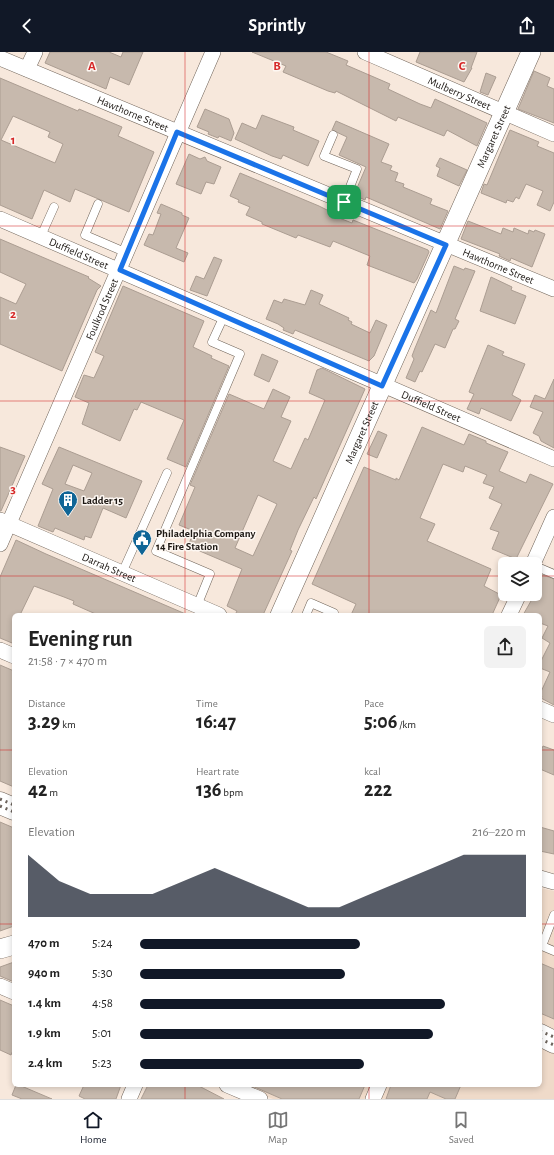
<!DOCTYPE html>
<html lang="en">
<head>
<meta charset="utf-8">
<style>
	:root { --surface:#fff; --page:#f2f2f2; --text:#222; --muted:#767676; --line:#e0e0e0; --accent:#111827 }
	body { margin:0; font-family:"Alegreya Sans",sans-serif; background:var(--page); color:var(--text); height:100vh; display:flex; flex-direction:column; font-size:15px; white-space:nowrap }
	* { box-sizing:border-box; margin:0 }
	p { font-size:13px; color:var(--muted) }
	.icon { flex:none; width:22px; height:22px; fill:none; stroke:currentColor; stroke-width:2; stroke-linecap:round; stroke-linejoin:round }
	.map { position:relative; flex:1; overflow:hidden }
	.side { position:absolute; left:12px; top:561px; width:530px; height:474px; display:flex; flex-direction:column; background:var(--surface); border-radius:6px; box-shadow:0 2px 6px #0003 }
	.side>* { flex:none }
	.tools { position:absolute; left:498px; top:505px; display:grid; gap:8px }
	.tools a { display:grid; place-items:center; width:44px; height:44px; border-radius:6px; background:var(--surface); box-shadow:0 2px 6px #0003; font-size:20px }
	.pin { position:absolute; display:grid; place-items:center; width:34px; height:34px; color:#fff; margin:-17px; border-radius:8px; box-shadow:0 2px 6px #0006 }
	.round { display:grid; place-items:center; flex:none; width:42px; height:42px; border-radius:6px; background:var(--page) }
	.summary { display:flex; align-items:center; justify-content:space-between; height:68px; padding:0 16px }
	h1 { font-size:22px; font-weight:700; line-height:30px }
	.metrics { display:grid; grid-template-columns:repeat(3,1fr); gap:6px; height:68px; padding:4px 16px }
	.metrics div { display:grid; align-content:center }
	.metrics b { font-size:20px; font-weight:700 }
	.metrics small { font-size:11px; font-weight:400 }
	.metrics p { font-size:11px }
	.chart { height:112px; padding:8px 16px }
	.chart p { display:flex; justify-content:space-between }
	.chart svg { width:100%; height:72px; margin-top:4px; fill:var(--accent); opacity:.7 }
	ul { padding:0 16px; list-style:none; font-size:13px }
	li { display:grid; grid-template-columns:64px 48px 1fr; align-items:center; height:30px }
	li i { height:10px; border-radius:5px; background:var(--accent) }
	header { display:flex; justify-content:space-between; align-items:center; height:52px; padding:0 16px; background:var(--accent); color:#fff; font-size:18px; font-weight:700 }
	.menu { display:flex; justify-content:space-around; align-items:center; height:56px; border-top:1px solid var(--line); background:var(--surface); font-size:11px; color:var(--muted) }
	.menu a { display:grid; justify-items:center; gap:2px }
	.menu .selected { color:var(--accent) }
	.map>svg:first-child { display:block }
</style>
</head>
<body>
<header><svg class="icon" aria-label="back" viewBox="0 0 24 24"><path d="M15 5l-7 7 7 7"/></svg>Sprintly<svg class="icon" aria-label="share" viewBox="0 0 24 24"><path d="M12 15V3M7 8l5-5 5 5M5 13v7h14v-7"/></svg></header>
<div class="map">
<svg width="554" height="1047" viewBox="0 0 554 1047">
	<rect width="100%" height="100%" fill="#f7e8dc"/>
	<path fill="#efdac9" d="M540,836L554,839V977L540,971Z
		M540,994L554,1001V1047H273L240,1033H540Z"/>
	<path fill="#c7b9ad" stroke="#ab9d92" fill-rule="evenodd" d="M50,0H109L121,5L123,0H143L129,33L110,25L106,37L45,11Z
		M252,0H326L348,9L346,13L390,32L388,37L420,52L431,56L435,47L487,71L477,94L447,78L444,84L398,65L396,69L336,39L335,41L328,39L283,20L286,14Z
		M420,0H477L471,16H472L464,30L416,10Z
		M534,19L550,26L547,34L554,37V71L518,57Z
		M486,21L496,25L488,43L480,40Z
		M0,26L78,59L79,57L122,75L118,84L154,100L129,160L75,137L70,150L44,138L32,167L0,153ZM13,64L50,80L48,85L63,92L55,111L1,88Z
		M205,57L229,67L234,81L231,89L219,84L218,86L208,82L209,80L197,75Z
		M262,63L294,75L293,78L319,89L308,114L283,103L281,107L272,104L235,87L242,71L256,77Z
		M336,69L389,92L381,110L392,114L390,118L398,121L395,129L404,132L403,135L432,147L430,152L448,159L440,177L366,145L365,148L354,143L366,115L339,103L347,85L332,78Z
		M510,78L539,90L537,94L554,101V150L550,159L537,153L543,139L526,132L519,147L516,145L513,150L507,148L506,151L481,141L484,132L487,133Z
		M189,102L200,107L205,105L207,109L221,115L214,132L206,130L201,142L176,132Z
		M440,106L467,118L459,134L437,124L440,116L436,114Z
		M240,121L319,154L329,159V162L352,171L353,168L428,198L429,200L417,227L414,231L367,213L370,204L333,189L330,195L298,183L296,186L262,172V170L246,163L250,155L238,150L239,148L230,144Z
		M161,152L182,161V163L189,166L176,196L188,201L184,210L144,193L149,182L153,183L161,162L157,161Z
		M468,169L501,182L503,176L513,180L514,176L528,182L529,178L534,180L535,178L545,182L532,215L511,206L510,209L499,204L500,202L461,187Z
		M0,187L89,225L88,226L101,234L97,238L62,319L0,292V245L16,252L26,232L0,220Z
		M214,205L222,208L207,244L190,238L196,224L204,227Z
		M454,214L464,218L465,216L475,219L455,267L459,269L455,277H453L445,296L435,292L422,320L420,319L415,330L406,326L414,307L412,304L415,296L431,258L436,261Z
		M491,225L512,235L511,238L526,244L515,272L480,259Z
		M123,234L204,269L193,295L212,304L211,306L229,314L186,415L167,407L184,368L141,350L137,358L134,357L120,389L82,372L89,351L75,345L84,323L94,326L104,304L95,300Z
		M311,238L323,243L319,252L349,266L348,268L352,270L351,272L370,281L376,268L387,273L374,304L369,309L295,278L293,282L283,278L284,276L278,272L266,267L274,248L282,251L284,247L305,253Z
		M488,293L504,300L502,303L525,312L512,343L521,348L511,369L481,356L479,362L467,357L474,342L469,340Z
		M262,302L278,309L269,330L254,323Z
		M322,316L365,337L316,447L314,445L298,478L290,498L292,499L263,563H235L237,559L227,554L242,517L188,494L194,479L179,473L195,435L190,433L229,342L264,357L273,337L290,345L281,365L291,369L273,409L291,417L305,386L308,388L325,348L309,341L317,318ZM258,443L277,452L253,504L235,496Z
		M554,327V396L541,389L539,384L533,381L543,360L530,355L535,343L545,347Z
		M422,375L464,393L469,382L486,389V391L508,400L499,419L526,431L530,422L553,432L516,507L492,497L499,480L490,477L502,452L489,446L494,435L483,431L487,423L465,414L463,420L443,412L420,466L435,472L427,489L491,517L484,534L501,543L492,563H351L356,552L312,532L364,415L396,428V426L399,428Z
		M378,379L387,383L377,406L367,402Z
		M0,395L25,404L1,459H0Z
		M59,395L142,429L126,466L103,456L91,486L85,484L84,488L55,476L53,480L38,474L53,437L42,432ZM73,413L92,421L84,439L65,432Z
		M16,488L46,502L188,563H98L73,552L74,549L64,545L34,534L20,563H14V585L12,591L0,586V525Z
		M540,522L554,527V653L541,646L542,644L540,642L550,620L540,616V611L550,591L542,586L548,574L540,571V563H523L535,542V533Z
		M0,613L14,619V735L0,729Z
		M543,694L554,698V723L540,717V701Z
		M0,770L14,776V874L0,879Z
		M540,775L554,779V802L540,799Z
		M14,910V930L0,924V915Z
		M540,911L554,917V967L540,961Z
		M0,948L14,954V996L11,1003L0,998Z
		M16,1033H19L52,1047H22L12,1043Z
		M84,1033H121L116,1047H85L79,1044Z
		M148,1033H197L224,1047H141Z
		M250,1033H365L359,1047H282Z
		M391,1033H461L455,1047H446L430,1040L427,1047H386Z"/>
	<g fill="none" stroke-linecap="round" stroke-linejoin="round">
		<defs>
			<path id="service" d="M333,83L324,104L357,117L344,150
				M98,152L85,183L127,201
				M41,184L54,155
				M535,514L554,522
				M122,521L167,421
				M197,554L210,522L156,499L240,302L212,290L224,264
				M306,563L311,551L334,561L333,563
				M554,863L542,894L554,899"/>
			<g id="minor">
				<path id="s1" d="M365,0L554,82"/>
				<path id="s2" d="M0,6L554,237"/>
				<path d="M27,17L35,0"/>
				<path id="s3" d="M0,167L554,407"/>
				<path id="s4" d="M0,468L219,563"/>
				<path id="s5" d="M0,492L213,0"/>
				<path d="M533,512L554,465"/>
				<path d="M509,563L519,542"/>
				<path d="M0,598L14,604"/>
				<path d="M540,657L554,663"/>
				<path d="M540,826L554,830"/>
				<path d="M0,934L14,940"/>
				<path d="M227,1033L260,1047"/>
				<path d="M129,1047L135,1033"/>
				<path d="M373,1047L379,1033"/>
			</g>
			<g id="tertiary">
				<path id="s6" d="M280,563L531,0"/>
				<path d="M0,897L14,893"/>
			</g>
			<path id="secondary" d="M0,751L14,757
				M540,983L554,990"/>
		</defs>
		<use href="#service" stroke="#706459" stroke-width="9"/>
		<use href="#minor" stroke="#706459" stroke-width="16"/>
		<use href="#tertiary" stroke="#706459" stroke-width="20"/>
		<use href="#secondary" stroke="#706459" stroke-width="23"/>
		<use href="#service" stroke="#fff" stroke-width="8"/>
		<use href="#minor" stroke="#fff" stroke-width="15"/>
		<use href="#tertiary" stroke="#fff" stroke-width="19"/>
		<use href="#secondary" stroke="#fff" stroke-width="22"/>
		<path stroke="#6c635c" stroke-width="3" stroke-dasharray="2 4" stroke-linecap="butt" d="M0,747L14,753
			M0,754L14,760
			M540,979L554,985
			M540,987L554,993"/>
	</g>
	<g fill="none" stroke-linecap="round" stroke-linejoin="round">
		<defs>
			<path id="route" d="M177,80L446,193L382,334L120,218Z"/>
		</defs>
		<use href="#route" stroke="#fff" stroke-width="8"/>
		<use href="#route" stroke="#1a73e8" stroke-width="5"/>
	</g>
	<path fill="none" stroke="#d62828" stroke-width="1" stroke-opacity="0.55" d="M185,0V563M369,0V563M0,174H554M0,349H554M0,524H505M535,524H554M0,698H14M540,698H554M0,872H14M540,872H554M185,1033V1047M369,1033V1047"/>
	<defs>
		<symbol id="building-pin" viewBox="-11 -11 22 30"><path d="M0 17L-7.5 6A9.5 9.5 0 1 1 7.5 6Z" fill="#0f6596" stroke="#fdf7f2"/><path d="M-4-6H4V6H1V3H-1V6H-4ZM-2.5-4.3h1.7v1.8h-1.7ZM.8-4.3h1.7v1.8H.8ZM-2.5-1h1.7V.8h-1.7ZM.8-1h1.7V.8H.8Z" fill="#fff"/></symbol>
		<symbol id="civic-pin" viewBox="-11 -11 22 30"><path d="M0 17L-7.5 6A9.5 9.5 0 1 1 7.5 6Z" fill="#0f6596" stroke="#fdf7f2"/><path d="M-.6-6.5H3V-4.5H.6V-3L4-1V1h2V6H-6V1h2V-1L-.6-3ZM-1.2 2.5V6h2.4V2.5Z" fill="#fff"/></symbol>
	</defs>
	<g fill-rule="evenodd">
		<use href="#building-pin" x="57" y="437" width="22" height="30"/>
		<use href="#civic-pin" x="131" y="476" width="22" height="30"/>
	</g>
	<g text-anchor="middle" dominant-baseline="central" stroke-width="3" stroke-linejoin="round" paint-order="stroke">
		<g font-size="11" fill="#1c1713" stroke="#fdf7f2">
			<text stroke="none"><textPath href="#s1" startOffset="103">Mulberry Street</textPath></text>
			<text stroke="none"><textPath href="#s2" startOffset="144">Hawthorne Street</textPath></text>
			<text stroke="none"><textPath href="#s6" startOffset="524">Margaret Street</textPath></text>
			<text stroke="none"><textPath href="#s3" startOffset="86">Duffield Street</textPath></text>
			<text stroke="none"><textPath href="#s2" startOffset="540">Hawthorne Street</textPath></text>
			<text stroke="none"><textPath href="#s5" startOffset="256">Foulkrod Street</textPath></text>
			<text stroke="none"><textPath href="#s3" startOffset="470">Duffield Street</textPath></text>
			<text stroke="none"><textPath href="#s6" startOffset="200">Margaret Street</textPath></text>
			<text stroke="none"><textPath href="#s4" startOffset="119">Darrah Street</textPath></text>
		</g>
		<g font-size="11" font-weight="bold" fill="#1c1713" stroke="#fdf7f2" text-anchor="start">
			<text x="82" y="448">Ladder 15</text>
			<text x="156" y="481">Philadelphia Company<tspan x="156" dy="13">14 Fire Station</tspan></text>
		</g>
	</g>
	<g font-size="13" text-anchor="middle" font-weight="bold" fill="#d62828" stroke="#fdf7f2" stroke-width="3" stroke-linejoin="round" paint-order="stroke">
		<text x="92" y="18">A</text>
		<text x="277" y="18">B</text>
		<text x="462" y="18">C</text>
		<text x="13" y="92">1</text>
		<text x="13" y="266">2</text>
		<text x="13" y="441">3</text>
	</g>
</svg>
<div class="tools">
<a><svg class="icon" aria-label="layers" viewBox="0 0 24 24"><path d="M12 4l9 5-9 5-9-5zM3 14l9 5 9-5"/></svg></a>
</div>
<div class="pin" style="left:344px;top:150px;background:#1e9e55"><svg class="icon" aria-label="arrive" viewBox="0 0 24 24"><path d="M6 21V4h12l-3 4 3 4H6"/></svg></div>
<section class="side">
<div class="summary"><div><h1>Evening run</h1><p>21:58 · 7 × 470 m</p></div><a class="round"><svg class="icon" aria-label="share" viewBox="0 0 24 24"><path d="M12 15V3M7 8l5-5 5 5M5 13v7h14v-7"/></svg></a></div>
<div class="metrics">
<div><p>Distance</p><b>3.29<small> km</small></b></div>
<div><p>Time</p><b>16:47</b></div>
<div><p>Pace</p><b>5:06<small> /km</small></b></div>
</div>
<div class="metrics">
<div><p>Elevation</p><b>42<small> m</small></b></div>
<div><p>Heart rate</p><b>136<small> bpm</small></b></div>
<div><p>kcal</p><b>222</b></div>
</div>
<div class="chart"><p><span>Elevation</span>216–220 m</p>
<svg viewBox="0 0 160 44" preserveAspectRatio="none"><path d="M0 44V6L10 22L20 30L30 30L40 30L50 22L60 14L70 22L80 30L90 38L100 38L110 30L120 22L130 14L140 6L150 6L160 6V44z"/></svg>
</div>
<ul>
<li><b>470 m</b>5:24<i style="width:57%"></i></li>
<li><b>940 m</b>5:30<i style="width:53%"></i></li>
<li><b>1.4 km</b>4:58<i style="width:79%"></i></li>
<li><b>1.9 km</b>5:01<i style="width:76%"></i></li>
<li><b>2.4 km</b>5:23<i style="width:58%"></i></li>
</ul>
</section>
</div>
<nav class="menu">
<a class="selected"><svg class="icon" aria-label="home" viewBox="0 0 24 24"><path d="M3 11l9-7 9 7M6 9v11h12V9"/></svg>Home</a>
<a><svg class="icon" aria-label="map" viewBox="0 0 24 24"><path d="M3 6l6-2 6 2 6-2v14l-6 2-6-2-6 2zM9 4v14M15 6v14"/></svg>Map</a>
<a><svg class="icon" aria-label="saved" viewBox="0 0 24 24"><path d="M7 4h10v16l-5-4-5 4z"/></svg>Saved</a>
</nav>
</body>
</html>
